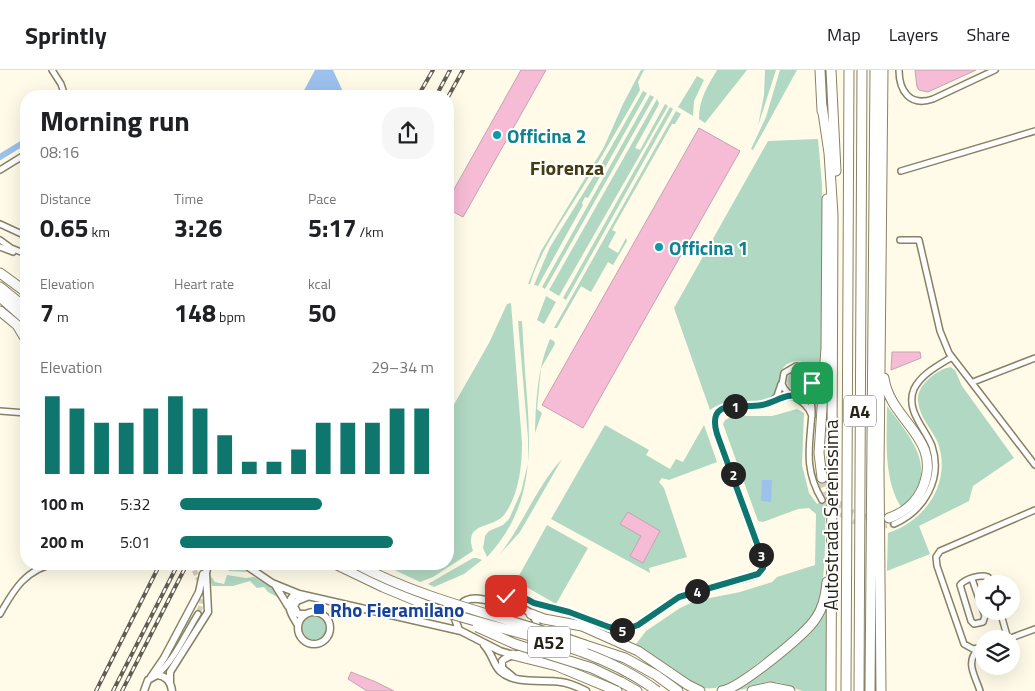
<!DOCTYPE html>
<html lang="en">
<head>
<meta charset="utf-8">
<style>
	:root { --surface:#fff; --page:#f6f6f6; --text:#202124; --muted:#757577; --line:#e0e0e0; --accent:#0f766e }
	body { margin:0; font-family:"Titillium Web",sans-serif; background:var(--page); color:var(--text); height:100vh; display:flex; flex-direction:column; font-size:19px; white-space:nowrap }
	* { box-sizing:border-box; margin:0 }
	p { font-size:16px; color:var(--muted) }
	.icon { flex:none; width:28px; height:28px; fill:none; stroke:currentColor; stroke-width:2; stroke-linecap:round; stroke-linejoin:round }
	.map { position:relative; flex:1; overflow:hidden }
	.drawer { position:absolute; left:20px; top:20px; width:434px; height:480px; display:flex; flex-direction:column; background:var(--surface); border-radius:20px; box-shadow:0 5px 20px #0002 }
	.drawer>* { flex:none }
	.buttons { position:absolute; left:975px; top:505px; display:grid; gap:10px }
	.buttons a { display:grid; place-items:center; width:45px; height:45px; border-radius:50%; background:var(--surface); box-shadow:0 5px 20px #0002; font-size:25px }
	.pin { position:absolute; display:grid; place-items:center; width:42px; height:42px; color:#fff; margin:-21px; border-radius:10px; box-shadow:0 2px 8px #0006 }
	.km { position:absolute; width:25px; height:25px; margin:-12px; border-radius:50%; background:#222; color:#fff; font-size:14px; line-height:25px; text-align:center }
	.round { display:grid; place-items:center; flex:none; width:52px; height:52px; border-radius:20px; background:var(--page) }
	.summary { display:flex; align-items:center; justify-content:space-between; height:85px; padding:0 20px }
	h1 { font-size:28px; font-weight:700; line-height:38px }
	.metrics { display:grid; grid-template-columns:repeat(3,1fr); gap:8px; height:85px; padding:5px 20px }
	.metrics div { display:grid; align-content:center }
	.metrics b { font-size:25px; font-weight:700 }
	.metrics small { font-size:14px; font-weight:400 }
	.metrics p { font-size:14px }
	.chart { height:140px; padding:10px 20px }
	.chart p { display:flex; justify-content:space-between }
	.chart svg { width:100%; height:90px; margin-top:5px; stroke:var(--accent); stroke-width:6 }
	ul { padding:0 20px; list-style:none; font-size:16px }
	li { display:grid; grid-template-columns:80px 60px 1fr; align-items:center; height:38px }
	li i { height:12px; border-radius:6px; background:var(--accent) }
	header { display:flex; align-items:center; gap:30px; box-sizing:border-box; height:70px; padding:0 25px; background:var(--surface); border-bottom:1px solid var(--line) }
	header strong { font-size:24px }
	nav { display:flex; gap:28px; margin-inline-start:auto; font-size:18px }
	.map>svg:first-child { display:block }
</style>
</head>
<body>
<header>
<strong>Sprintly</strong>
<nav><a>Map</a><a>Layers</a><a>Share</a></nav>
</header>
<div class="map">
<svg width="1035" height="621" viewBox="0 0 1035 621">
	<rect width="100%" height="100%" fill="#fffbe8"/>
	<path fill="#b1d8c2" d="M641,0H644L638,12L640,20C621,53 602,87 581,120C562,151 541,179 530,214H528L541,181L604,77L623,34Z
		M717,0H747L705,53L699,49C699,29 707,17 717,0Z
		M765,0H776L758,56L764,25Z
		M780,0H797L753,80L751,79L766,47Z
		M697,6L704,10L694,31L693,46L678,37Z
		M643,21L647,23L588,128L585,127L582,133L583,135L538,216L534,215L550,177L602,93Z
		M650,25L654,27L545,219L542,217Z
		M657,29L659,33L658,36L635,78L640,80L665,34L668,36L559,226L549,220Z
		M670,37L673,39L566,230L563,228Z
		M676,41L681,44L675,54H672L612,160L616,162L608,177L618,183L626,168L627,171L613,195L608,192L591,222L581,216L557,258H554Z
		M818,69L822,115V298L813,300L803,292C771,288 786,317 771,329C755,341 729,325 710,340L674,238L768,71Z
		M546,226L556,232L544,254L537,250Z
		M511,233L522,373C522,396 519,425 504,445C493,459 463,451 473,481L433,507L420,512L382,494H448V345L489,273L507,234Z
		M518,251H522C523,267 524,284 525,301C530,368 539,432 487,487L483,478L485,466L489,461L503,455L509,449L521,422L528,393V368Z
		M550,269L554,271L555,274L541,298L537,339L542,343L535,363C536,332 537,299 550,269Z
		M950,297L955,300L962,316L1014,388L973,416L969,431L919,456L930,484L887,501L888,463C925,451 952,413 938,373C932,359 919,347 918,331C916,316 936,300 950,297Z
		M787 311a10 10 0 1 1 20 0a10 10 0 1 1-20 0Z
		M887,336C912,369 942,402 901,437C883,408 887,370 887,336Z
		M797,339L804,343L802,395L809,423L817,434L826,428C824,459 829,527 810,551C796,568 770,583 753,597C739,608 722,621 703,618C684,613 653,586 636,574L646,561L680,538L695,531L740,522L772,512L777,507L815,495L816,444L809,438L798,439L763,452L758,451L723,354L725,350L733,346H772Z
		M605,355L649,380L646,385L670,399L676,389L683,392L704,355L717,392L669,410L662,408L659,412L664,418L687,487L649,498L650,503L551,449Z
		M562,389L520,462L499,485C523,455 536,417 562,389Z
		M547,455L588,478L556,534L516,511Z
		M473,488H477L482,490L464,504L434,517L428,514Z
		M214,494H227L230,497L232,496L230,494H237L247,502L229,501L221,494L216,498L213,496L210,505L215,512L224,514L227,505L246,508L254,507L276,520L288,543L287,544L279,528L268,522L264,517L257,518L250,511L233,516H212L209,505Z
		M825,537H827V621C820,621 811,621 803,621C793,619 785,612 773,612C758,612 746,621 732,621L737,618Z
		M311,545L321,547C333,559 321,575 307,568L301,558L303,551Z"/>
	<path fill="#9cc1ec" d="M315,0H333L345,26H301Z
		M762,410H772L771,432L761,431Z"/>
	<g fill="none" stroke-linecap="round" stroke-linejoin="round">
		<path stroke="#9cc1ec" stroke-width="6" d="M0,87L26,71"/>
	</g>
	<path fill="#f6bcd6" stroke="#c4a3b1" d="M521,0H546L463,147L448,139V130Z
		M915,0H976L928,22L919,20L917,17Z
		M699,58L740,81L583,358L542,335Z
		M892,282H920L921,288L891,300Z
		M628,442L660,461L643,493L630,486L641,466L620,454Z
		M351,602L376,612L394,621H367L348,609Z"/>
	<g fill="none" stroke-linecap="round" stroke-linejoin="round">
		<path stroke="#d4d0be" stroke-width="5" stroke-dasharray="5 2.5" stroke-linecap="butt" d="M822,430C844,449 865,462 894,454
			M190,494C201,510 206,525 198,544"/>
		<path stroke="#d4d0be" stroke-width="9" stroke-dasharray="9 4.5" stroke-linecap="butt" d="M822,408C828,438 861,454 889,448"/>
		<defs>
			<path id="minor" d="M52,0L61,14L65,26
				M899,0C899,21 910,37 933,29L995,0
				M0,100L26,84
				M901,101L1035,61
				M0,154L26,166
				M0,170L11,178L26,184
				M900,170H919L940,261L949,283L1035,395
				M0,177L13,182
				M973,312L1035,288
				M811,319C810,327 812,334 812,342C810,375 803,398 822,430
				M771,332L777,326L781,314
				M0,341L26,343
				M894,454C924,441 943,409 932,376C925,358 905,340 914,319C921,304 939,295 952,287
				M972,509L985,546L983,552L974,554L971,551L960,515C965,509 980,504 988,507L991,514
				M506,518L534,533L569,542L609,557L624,560L638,555L679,527L755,506L762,500L763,490L717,364C706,328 739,338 760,335C770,334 777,330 786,327C798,325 808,327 812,313C812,303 806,297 796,296L784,303L782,314C788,330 805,326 812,346
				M506,518L507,528L514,535
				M1000,541L1008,569
				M0,544C13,521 26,498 56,494
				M1008,569L1035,559
				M984,577L973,579L964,574L937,496L936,487L940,481L1035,440
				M978,579C965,593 975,605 980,621
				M155,606C172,595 187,561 198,544"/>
			<path id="tertiary" d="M244,494L272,513L299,524L461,561
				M275,515L288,536
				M298 558a16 16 0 1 1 32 0a16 16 0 1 1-32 0Z
				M306,544H298L294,536L297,531L307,527
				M298,555C292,546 285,535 293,526L299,524
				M484,575C492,583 493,594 500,601C515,615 542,609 561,612C570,613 578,617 586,621
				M151,607L164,588L199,522L203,504
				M513,607L502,598V591C510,582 525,587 532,576C536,571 537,564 537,557C536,537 513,536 498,533C489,531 476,526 467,530C459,533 457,541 455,549L459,560L500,581L513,585
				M170,612V602L208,542L206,503L208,494
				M144,621L148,610L157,605C167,606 171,612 172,621"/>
			<path id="motorway" d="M820,0L822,41
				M831,0L836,101
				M822,36L829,83L833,145L831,621
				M0,203L26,222
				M0,217L26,238
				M0,227L26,250
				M0,241L17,255L26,270
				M884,308C890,351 943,368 923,417C917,432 904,443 889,448
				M822,408L819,383L826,278L827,129
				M335,494L383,517L436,539
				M531,544L544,549L582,556L638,581L688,615L700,621
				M585,575L625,588L656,605L678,621
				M513,585L557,596L617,621
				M621,612L637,621
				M722,621C740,618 806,564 816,548C823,538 826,524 827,512
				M752,621L770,617L790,621
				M846,621L849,0
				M859,621L862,0
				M870,621L875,0
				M881,621L879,398L883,0"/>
		</defs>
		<use href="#minor" stroke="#888265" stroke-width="8"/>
		<use href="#tertiary" stroke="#888265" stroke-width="9"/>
		<use href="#motorway" stroke="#888265" stroke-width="11"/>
		<use href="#minor" stroke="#fff" stroke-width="5"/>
		<use href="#tertiary" stroke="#fff" stroke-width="6"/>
		<use href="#motorway" stroke="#fff" stroke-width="9"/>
		<defs>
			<path id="rail" d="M418,26L433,0
				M436,26L450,0
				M448,27L463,0
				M96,621L160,494
				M113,621L178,494
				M122,621L187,494"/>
		</defs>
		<use href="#rail" stroke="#615e50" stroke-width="4"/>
		<use href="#rail" stroke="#fff" stroke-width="2" stroke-dasharray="5.5" stroke-linecap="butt"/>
		<defs>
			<path id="motorway-bridge" d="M356,494C429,533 508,547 585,575
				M436,539C509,564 593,573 657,621
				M477,557L515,574L592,598L621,612"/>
		</defs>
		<use href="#motorway-bridge" stroke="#888265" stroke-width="11" stroke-linecap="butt"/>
		<use href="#motorway-bridge" stroke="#fff" stroke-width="9"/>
	</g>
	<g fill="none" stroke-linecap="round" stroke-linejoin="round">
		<defs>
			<path id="route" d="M506,526V518L534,533L569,542L609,557L624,560L638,555L679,527L758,504L763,498V490L717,364C706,327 741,339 762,335C772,333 779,328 788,326C799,324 808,327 812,313"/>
		</defs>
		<use href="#route" stroke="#fff" stroke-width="10"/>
		<use href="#route" stroke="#0f766e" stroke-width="6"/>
	</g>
	<g fill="#0f9aa8" stroke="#fff" stroke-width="2">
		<circle cx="497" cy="65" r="5"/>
		<circle cx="659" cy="177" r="5"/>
	</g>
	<rect fill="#1a4fb4" stroke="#fff" stroke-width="2" x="313" y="533" width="12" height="12" rx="2.5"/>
	<g text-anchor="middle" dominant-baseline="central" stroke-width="4" stroke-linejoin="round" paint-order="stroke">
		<g fill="#fff" stroke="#67665d" stroke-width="1">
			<rect x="844" y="325.5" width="32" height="31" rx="4"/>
			<rect x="528" y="556.5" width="42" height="31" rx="4"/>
		</g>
		<g font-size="18" font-weight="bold" fill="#262418">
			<text x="860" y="341">A4</text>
			<text x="549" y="572">A52</text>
		</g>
		<g font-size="19" font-weight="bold" fill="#0d838f" stroke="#fff" text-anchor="start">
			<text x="507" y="65">Officina 2</text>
			<text x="669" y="177">Officina 1</text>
		</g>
		<g font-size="19" fill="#262418" stroke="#fff">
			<text transform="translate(830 445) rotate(-90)">Autostrada Serenissima</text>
		</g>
		<g font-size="19" font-weight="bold" fill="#164399" stroke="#fff" text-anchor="start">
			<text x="330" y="539">Rho Fieramilano</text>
		</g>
		<g font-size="20" font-weight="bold" fill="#443b11" stroke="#fff">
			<text x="567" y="97">Fiorenza</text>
		</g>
	</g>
</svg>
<div class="buttons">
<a><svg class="icon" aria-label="locate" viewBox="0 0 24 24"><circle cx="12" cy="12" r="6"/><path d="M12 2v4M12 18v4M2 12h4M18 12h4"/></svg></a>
<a><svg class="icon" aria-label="layers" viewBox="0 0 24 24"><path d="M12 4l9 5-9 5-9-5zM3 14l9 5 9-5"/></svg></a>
</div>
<div class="pin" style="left:812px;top:313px;background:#1e9e55"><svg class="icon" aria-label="arrive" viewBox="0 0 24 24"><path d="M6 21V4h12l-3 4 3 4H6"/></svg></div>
<div class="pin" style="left:506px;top:526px;background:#d93025"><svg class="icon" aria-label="check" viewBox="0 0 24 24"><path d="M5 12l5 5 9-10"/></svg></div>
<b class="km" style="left:735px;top:336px">1</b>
<b class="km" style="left:733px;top:404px">2</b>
<b class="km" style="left:761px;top:485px">3</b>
<b class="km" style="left:697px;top:521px">4</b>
<b class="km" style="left:622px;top:560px">5</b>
<section class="drawer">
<div class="summary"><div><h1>Morning run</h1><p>08:16</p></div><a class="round"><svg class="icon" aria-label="share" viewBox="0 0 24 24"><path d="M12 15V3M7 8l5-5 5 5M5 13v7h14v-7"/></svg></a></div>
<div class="metrics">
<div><p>Distance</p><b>0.65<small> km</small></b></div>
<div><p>Time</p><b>3:26</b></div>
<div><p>Pace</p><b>5:17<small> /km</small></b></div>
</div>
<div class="metrics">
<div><p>Elevation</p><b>7<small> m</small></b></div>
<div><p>Heart rate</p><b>148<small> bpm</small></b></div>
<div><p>kcal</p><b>50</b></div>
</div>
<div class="chart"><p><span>Elevation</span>29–34 m</p>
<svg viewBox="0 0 160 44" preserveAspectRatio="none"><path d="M5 44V6M15 44V12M25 44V19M35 44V19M45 44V12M55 44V6M65 44V12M75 44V25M85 44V38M95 44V38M105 44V32M115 44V19M125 44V19M135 44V19M145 44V12M155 44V12"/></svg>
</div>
<ul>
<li><b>100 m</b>5:32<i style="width:56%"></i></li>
<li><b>200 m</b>5:01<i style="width:84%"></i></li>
</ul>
</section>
</div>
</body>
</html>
